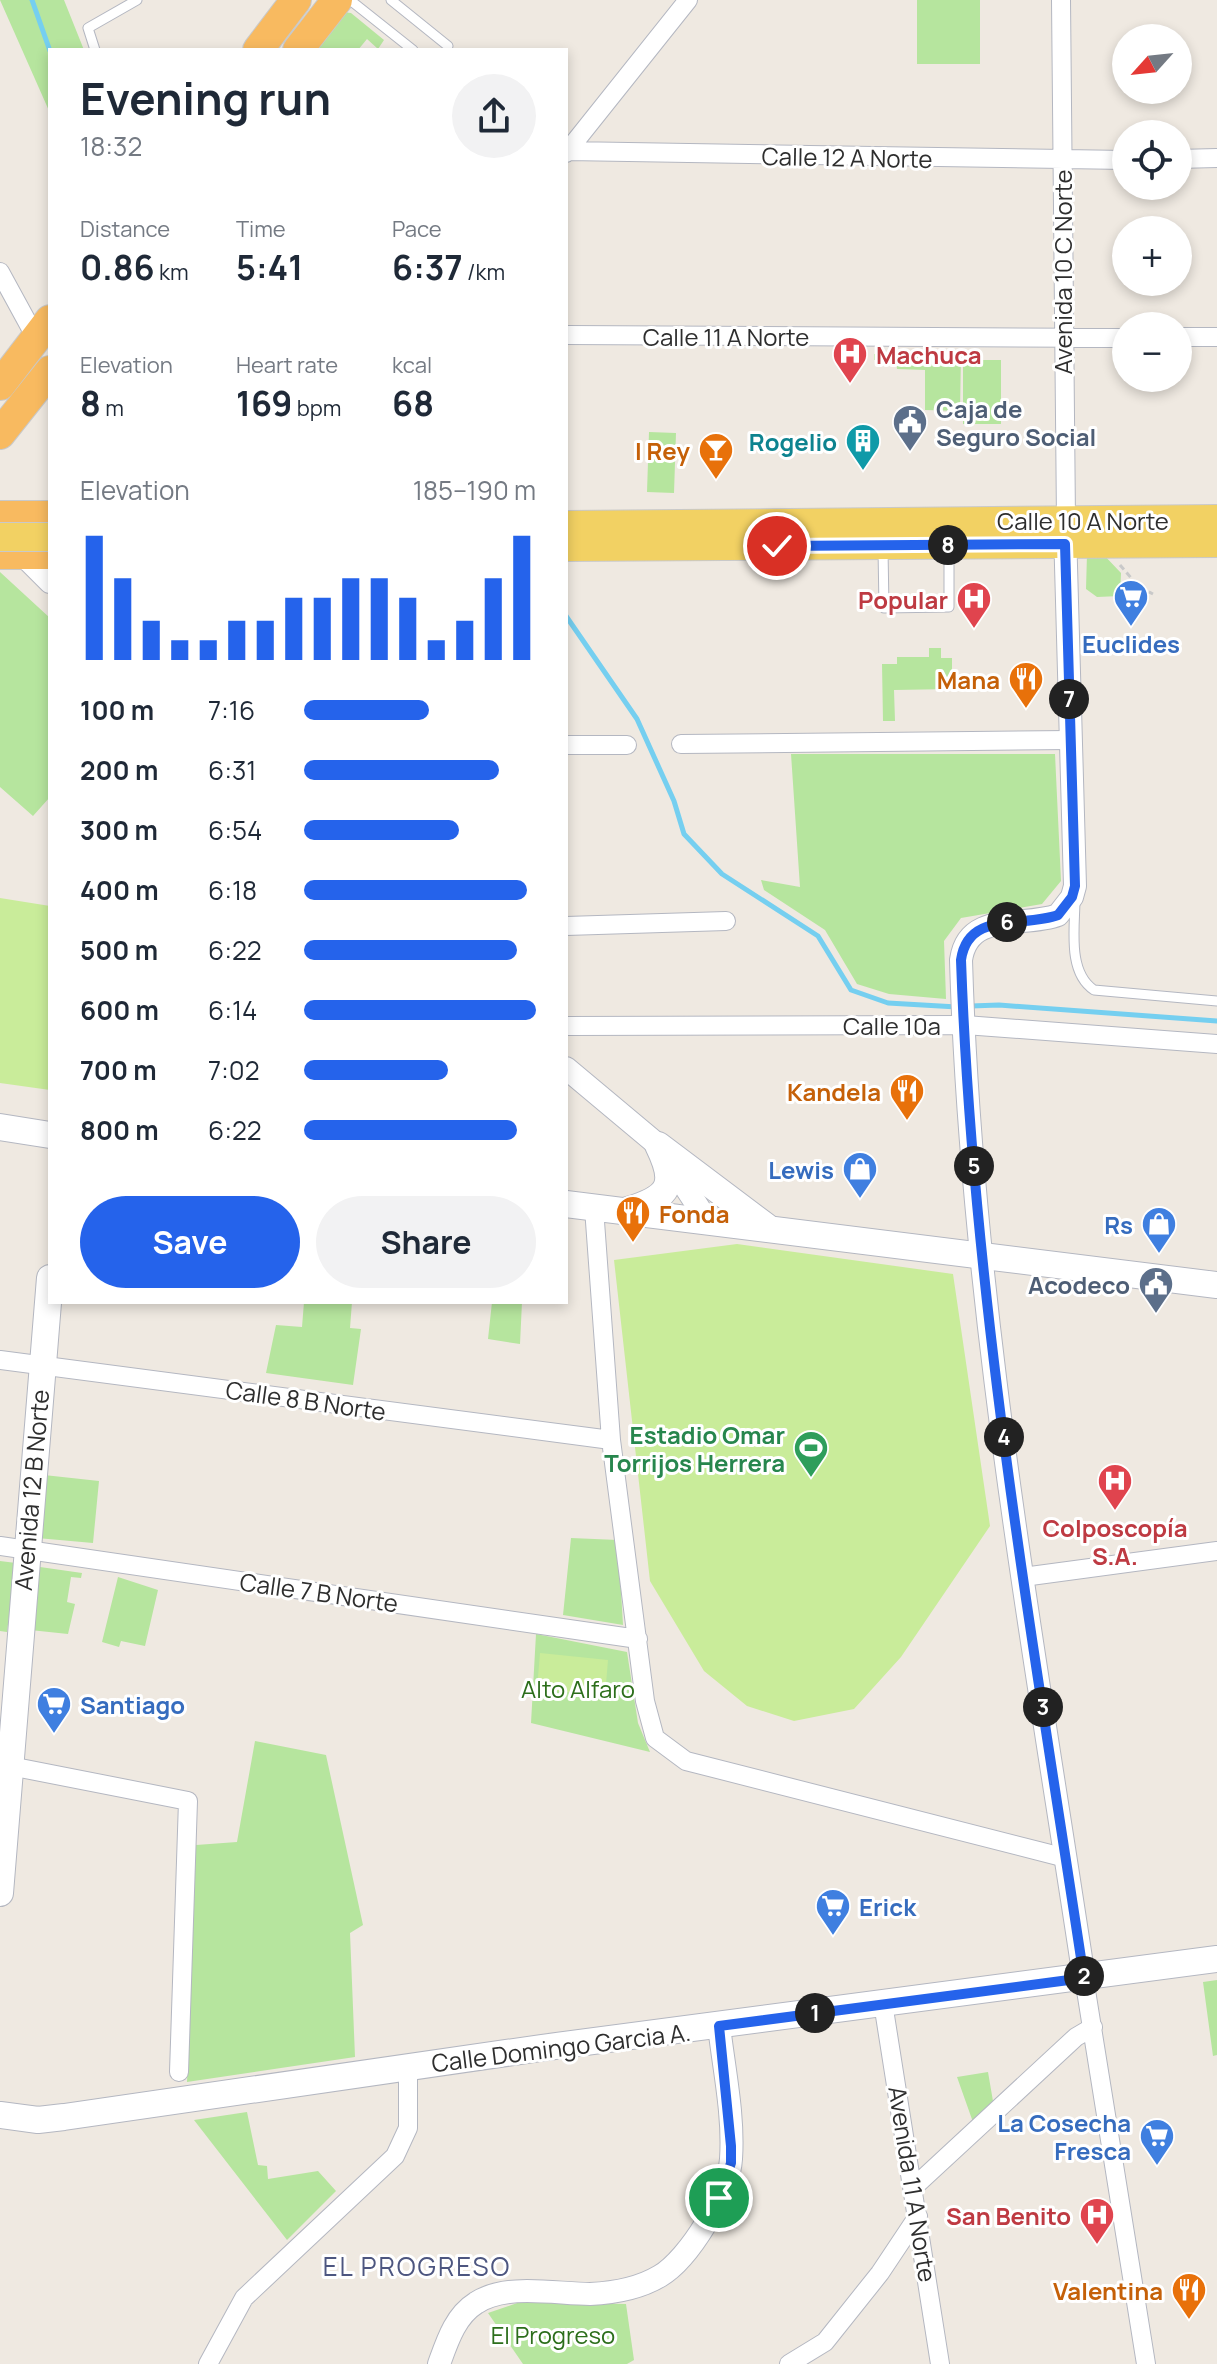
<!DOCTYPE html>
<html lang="en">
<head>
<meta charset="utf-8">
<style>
	:root { --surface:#fff; --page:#f2f2f3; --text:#1f2937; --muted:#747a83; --accent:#2563eb }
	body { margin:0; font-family:Manrope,sans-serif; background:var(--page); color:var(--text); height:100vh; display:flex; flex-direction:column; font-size:30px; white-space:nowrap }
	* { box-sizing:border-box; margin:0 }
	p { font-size:26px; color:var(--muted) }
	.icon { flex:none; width:44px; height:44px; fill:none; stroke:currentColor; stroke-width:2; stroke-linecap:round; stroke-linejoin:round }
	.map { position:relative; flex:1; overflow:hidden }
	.details { position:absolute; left:48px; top:48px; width:520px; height:1256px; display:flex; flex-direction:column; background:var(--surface); border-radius:0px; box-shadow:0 4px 12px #0003 }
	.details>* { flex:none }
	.needle { width:52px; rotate:243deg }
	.tools { position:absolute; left:1112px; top:24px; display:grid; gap:16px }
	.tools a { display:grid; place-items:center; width:80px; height:80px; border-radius:50%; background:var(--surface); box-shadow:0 4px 12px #0003; font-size:40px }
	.pin { position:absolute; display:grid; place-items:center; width:68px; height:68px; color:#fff; margin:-34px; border:4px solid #fff; border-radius:50%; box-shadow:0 2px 8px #0007 }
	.km { position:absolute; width:40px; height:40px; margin:-20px; border-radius:50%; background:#222; color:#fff; font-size:22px; line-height:40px; text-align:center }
	.round { display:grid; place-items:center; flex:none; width:84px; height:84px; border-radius:42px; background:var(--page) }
	.headline { display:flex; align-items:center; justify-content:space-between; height:136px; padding:0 32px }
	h1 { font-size:44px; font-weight:700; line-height:60px }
	.metrics { display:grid; grid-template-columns:repeat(3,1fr); gap:12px; height:136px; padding:8px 32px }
	.metrics div { display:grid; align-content:center }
	.metrics b { font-size:34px; font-weight:700 }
	.metrics small { font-size:22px; font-weight:400 }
	.metrics p { font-size:22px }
	.chart { height:224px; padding:16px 32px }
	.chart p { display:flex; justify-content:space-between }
	.chart svg { width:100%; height:144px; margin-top:8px; stroke:var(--accent); stroke-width:6 }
	.action { display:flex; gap:16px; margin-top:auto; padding:16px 32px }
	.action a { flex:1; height:92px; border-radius:48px; background:var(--accent); color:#fff; font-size:32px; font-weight:700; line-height:92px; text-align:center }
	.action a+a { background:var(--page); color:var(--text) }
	ul { padding:0 32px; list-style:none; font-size:26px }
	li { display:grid; grid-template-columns:128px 96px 1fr; align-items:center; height:60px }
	li i { height:20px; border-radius:10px; background:var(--accent) }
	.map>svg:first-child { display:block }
</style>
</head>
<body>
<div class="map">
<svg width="1217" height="2364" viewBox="0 0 1217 2364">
	<rect width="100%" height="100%" fill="#efe9e1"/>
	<path fill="#b6e59e" d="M0,0H64L84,50H50V113Z
		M917,0H980V64H917Z
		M343,12L351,13L384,40L378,49L367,39L358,50H311Z
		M874,354L961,356L960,411L925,410V370L897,369L896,361L874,360Z
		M963,360H1001V424H963Z
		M649,432L676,433L674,493L647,492Z
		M1102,553L1121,573L1120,596L1097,597L1086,589L1087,554Z
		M0,572L50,618V797L33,816L0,787Z
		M929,648H941V658H952V689L894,690L895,721H883L882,664H897V657H929Z
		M791,754H1055L1061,881L1042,904L961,918L944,941L946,999L889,994L857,984L825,930L764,890L761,880L800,887Z
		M304,1302H352L350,1328L361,1329L353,1385L266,1373L276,1325L302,1327Z
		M492,1302H522L520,1344L488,1339Z
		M44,1475L99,1481L93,1543L37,1538Z
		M571,1538L618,1540L623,1625L563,1615Z
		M0,1561L16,1563L7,1632L0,1631Z
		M40,1567L82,1573L81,1578L71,1577L67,1602L75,1604L68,1634L30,1630Z
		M118,1577L158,1590L145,1646L121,1641L119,1647L102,1642Z
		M536,1634L627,1652L638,1723L650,1752L531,1723Z
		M255,1741L326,1755L363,1925L350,1933L355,2057L187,2082L196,1845L237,1842Z
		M1217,1980V2055L1213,2056L1203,1982Z
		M988,2072L994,2107L974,2125L957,2077Z
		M247,2112L258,2165L267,2166L268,2179L318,2171L336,2191L287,2240L194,2120Z
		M520,2302L626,2304L634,2360L627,2364H523L488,2313Z"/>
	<path fill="#c9ec9a" d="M0,898L50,906V1090L0,1083Z
		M737,1244L953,1274L990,1526L901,1657L854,1709L794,1721L747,1706L704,1671L650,1581L614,1260Z
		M540,1653L608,1660L605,1696L537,1689Z"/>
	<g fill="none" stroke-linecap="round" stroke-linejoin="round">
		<path stroke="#75cff0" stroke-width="5" d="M32,0L50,51
			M566,616L637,719L674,801L684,834L722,874L818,936L851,990L888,1003L957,1007
			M971,1006L999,1005L1217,1021"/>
		<defs>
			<path id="service" d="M350,0L413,50
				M391,0L448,46
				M95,50L88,28L137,0
				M883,549L884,608L949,607V547
				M1075,899C1075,927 1067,972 1094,990L1217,1001"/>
			<path id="minor" d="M1061,0L1066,521
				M568,151L1126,160
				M566,153L688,0
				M1178,159L1217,158
				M0,272L36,338
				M566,335L1126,338
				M1178,337H1217
				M681,744L1070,740
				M566,745H627
				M566,926L726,921
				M566,1026L965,1025L1217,1044
				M594,1208L611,1440L645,1701L655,1738L686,1761L1066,1858
				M0,1360L611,1440
				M0,1546L638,1639
				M1023,1577L1217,1551
				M0,1764L188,1801L179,2072
				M1084,1978L1146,2364
				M883,2003L940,2364
				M915,2186L1076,2037L1093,2027
				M208,2364L244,2298L395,2156L408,2128V2067
				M789,2364L825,2342L880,2273L918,2216"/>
			<path id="tertiary" d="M1065,530L1075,886L1072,897L1058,915C1024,928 968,910 961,960C971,1302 1033,1640 1084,1978
				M22,554L50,582
				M566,1068L658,1145L708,1222
				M439,2364C447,2342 455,2316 476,2303C506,2283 556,2294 590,2294C612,2293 640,2288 660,2276C689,2259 729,2193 731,2159C734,2115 724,2070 719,2026"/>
			<path id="secondary" d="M0,1127L50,1135
				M658,1145L767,1227
				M566,1204L1217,1285
				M628,1210C671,1197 677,1184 658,1145
				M0,1893L50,1278
				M0,2115L38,2120L64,2117L541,2048L1217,1959"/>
			<path id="primary" d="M566,525L1217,519
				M566,547L1217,543"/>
			<path id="trunk" d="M258,50L296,0
				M298,50L337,0
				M0,385L50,320
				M0,434L50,371
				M0,516H50
				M0,554H50"/>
		</defs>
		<use href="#service" stroke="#b4b7c1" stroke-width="11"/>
		<use href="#minor" stroke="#b4b7c1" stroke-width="20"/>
		<use href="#tertiary" stroke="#b4b7c1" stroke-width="24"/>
		<use href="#secondary" stroke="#b4b7c1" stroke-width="28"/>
		<use href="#primary" stroke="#c9c9c9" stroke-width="30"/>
		<use href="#trunk" stroke="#c9c9c9" stroke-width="32"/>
		<path stroke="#c9c9c9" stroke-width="3" stroke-dasharray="6 4" stroke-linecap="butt" d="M1120,565L1138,586L1153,594"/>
		<use href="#service" stroke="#fff" stroke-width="9"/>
		<use href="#minor" stroke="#fff" stroke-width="18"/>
		<use href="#tertiary" stroke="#fff" stroke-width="22"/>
		<use href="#secondary" stroke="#fff" stroke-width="26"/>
		<use href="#primary" stroke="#f2d163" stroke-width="28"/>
		<use href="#trunk" stroke="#f8ba60" stroke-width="30"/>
		<defs>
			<path id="primary-bridge" d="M0,537H50"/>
		</defs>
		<use href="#primary-bridge" stroke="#c9c9c9" stroke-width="30" stroke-linecap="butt"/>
		<use href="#primary-bridge" stroke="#f2d163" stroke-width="28"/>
	</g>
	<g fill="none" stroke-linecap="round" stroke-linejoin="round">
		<defs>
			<path id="route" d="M719,2198L731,2163V2146L719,2026L1084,1978C1033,1640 973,1302 961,960C968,910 1024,928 1058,915L1072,897L1075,886L1065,544L777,546"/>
		</defs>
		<use href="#route" stroke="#fff" stroke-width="16"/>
		<use href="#route" stroke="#2563eb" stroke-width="10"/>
	</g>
	<defs>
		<symbol id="hospital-pin" viewBox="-11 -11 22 30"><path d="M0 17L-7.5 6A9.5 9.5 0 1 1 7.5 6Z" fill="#e0444e" stroke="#fff"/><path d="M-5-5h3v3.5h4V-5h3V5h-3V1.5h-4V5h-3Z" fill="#fff"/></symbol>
		<symbol id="civic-pin" viewBox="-11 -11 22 30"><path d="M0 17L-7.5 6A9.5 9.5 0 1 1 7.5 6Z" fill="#5c6f8a" stroke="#fff"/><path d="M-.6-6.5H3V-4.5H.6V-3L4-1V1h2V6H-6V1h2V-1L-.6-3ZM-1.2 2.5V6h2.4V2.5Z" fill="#fff"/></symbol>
		<symbol id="building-pin" viewBox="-11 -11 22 30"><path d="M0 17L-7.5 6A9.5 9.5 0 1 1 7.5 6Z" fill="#0f9aa8" stroke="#fff"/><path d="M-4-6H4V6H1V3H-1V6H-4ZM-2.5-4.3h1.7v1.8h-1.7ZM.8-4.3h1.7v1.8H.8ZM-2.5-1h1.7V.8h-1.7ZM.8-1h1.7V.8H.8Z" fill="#fff"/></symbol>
		<symbol id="bar-pin" viewBox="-11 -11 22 30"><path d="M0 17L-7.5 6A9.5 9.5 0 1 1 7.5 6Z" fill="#e8710a" stroke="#fff"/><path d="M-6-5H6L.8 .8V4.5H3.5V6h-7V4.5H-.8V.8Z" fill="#fff"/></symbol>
		<symbol id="supermarket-pin" viewBox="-11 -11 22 30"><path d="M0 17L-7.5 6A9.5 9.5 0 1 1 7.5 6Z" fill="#3f7fe0" stroke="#fff"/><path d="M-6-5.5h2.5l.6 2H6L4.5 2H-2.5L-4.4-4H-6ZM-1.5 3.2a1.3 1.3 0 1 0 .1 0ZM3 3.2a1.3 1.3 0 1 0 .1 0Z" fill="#fff"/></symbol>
		<symbol id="restaurant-pin" viewBox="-11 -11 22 30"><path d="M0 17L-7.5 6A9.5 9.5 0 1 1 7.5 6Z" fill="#e8710a" stroke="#fff"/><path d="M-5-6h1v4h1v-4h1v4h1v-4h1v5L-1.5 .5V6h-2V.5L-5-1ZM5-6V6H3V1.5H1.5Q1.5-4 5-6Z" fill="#fff"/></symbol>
		<symbol id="shop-pin" viewBox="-11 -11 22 30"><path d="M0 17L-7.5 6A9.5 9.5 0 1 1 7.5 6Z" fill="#3f7fe0" stroke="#fff"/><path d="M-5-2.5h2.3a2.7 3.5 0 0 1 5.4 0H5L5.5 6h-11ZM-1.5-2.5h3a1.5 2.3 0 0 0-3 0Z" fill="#fff"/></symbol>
		<symbol id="stadium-pin" viewBox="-11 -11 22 30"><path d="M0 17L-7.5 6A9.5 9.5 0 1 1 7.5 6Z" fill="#2e9e5b" stroke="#fff"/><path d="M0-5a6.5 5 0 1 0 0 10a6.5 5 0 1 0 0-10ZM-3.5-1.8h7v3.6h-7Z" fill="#fff"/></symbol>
	</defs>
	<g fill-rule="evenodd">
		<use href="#hospital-pin" x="830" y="334" width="40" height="54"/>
		<use href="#civic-pin" x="890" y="402" width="40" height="54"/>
		<use href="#building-pin" x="843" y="421" width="40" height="54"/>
		<use href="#bar-pin" x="696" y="430" width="40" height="54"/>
		<use href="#supermarket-pin" x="1111" y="577" width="40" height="54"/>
		<use href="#hospital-pin" x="954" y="579" width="40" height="54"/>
		<use href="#restaurant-pin" x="1006" y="659" width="40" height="54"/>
		<use href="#restaurant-pin" x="887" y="1071" width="40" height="54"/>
		<use href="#shop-pin" x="840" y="1149" width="40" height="54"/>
		<use href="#restaurant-pin" x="613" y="1193" width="40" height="54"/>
		<use href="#shop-pin" x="1139" y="1204" width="40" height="54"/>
		<use href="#civic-pin" x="1136" y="1264" width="40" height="54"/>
		<use href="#stadium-pin" x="791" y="1428" width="40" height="54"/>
		<use href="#hospital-pin" x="1095" y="1461" width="40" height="54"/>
		<use href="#supermarket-pin" x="34" y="1684" width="40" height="54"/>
		<use href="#supermarket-pin" x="813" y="1886" width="40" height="54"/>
		<use href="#supermarket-pin" x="1137" y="2116" width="40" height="54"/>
		<use href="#hospital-pin" x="1077" y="2195" width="40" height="54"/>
		<use href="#restaurant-pin" x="1169" y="2270" width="40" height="54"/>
	</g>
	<g text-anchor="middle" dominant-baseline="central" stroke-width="6" stroke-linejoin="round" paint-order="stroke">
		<g font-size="24" fill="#2e2e2e" stroke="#fff">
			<text transform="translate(847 157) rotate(1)">Calle 12 A Norte</text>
			<text transform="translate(1062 272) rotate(-90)">Avenida 10 C Norte</text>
			<text x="726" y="336">Calle 11 A Norte</text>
			<text x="1083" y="520">Calle 10 A Norte</text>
			<text x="892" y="1025">Calle 10a</text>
			<text transform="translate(306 1400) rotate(8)">Calle 8 B Norte</text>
			<text transform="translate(31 1490) rotate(-85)">Avenida 12 B Norte</text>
			<text transform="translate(319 1592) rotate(8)">Calle 7 B Norte</text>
			<text transform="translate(561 2047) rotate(-7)">Calle Domingo Garcia A.</text>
			<text transform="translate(913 2184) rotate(81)">Avenida 11 A Norte</text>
		</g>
		<g font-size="24" font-weight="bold" fill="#be3a42" stroke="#fff" text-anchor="end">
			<text x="876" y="354" text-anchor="start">Machuca</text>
			<text x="948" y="599">Popular</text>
			<text x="1115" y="1527" text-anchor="middle">Colposcopía<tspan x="1115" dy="28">S.A.</tspan></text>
			<text x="1071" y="2215">San Benito</text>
		</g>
		<g font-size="24" font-weight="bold" fill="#4e5e75" stroke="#fff" text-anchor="start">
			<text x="936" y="408">Caja de<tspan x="936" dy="28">Seguro Social</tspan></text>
			<text x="1130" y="1284" text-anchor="end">Acodeco</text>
		</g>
		<g font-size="24" font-weight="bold" fill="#0d838f" stroke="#fff" text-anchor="end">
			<text x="837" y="441">Rogelio</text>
		</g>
		<g font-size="24" font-weight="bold" fill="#c56008" stroke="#fff" text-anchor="end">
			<text x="690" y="450">l Rey</text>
			<text x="1000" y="679">Mana</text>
			<text x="881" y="1091">Kandela</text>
			<text x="659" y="1213" text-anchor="start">Fonda</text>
			<text x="1163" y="2290">Valentina</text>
		</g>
		<g font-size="24" font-weight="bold" fill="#366cbe" stroke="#fff" text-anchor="end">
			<text x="1131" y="643" text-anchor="middle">Euclides</text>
			<text x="834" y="1169">Lewis</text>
			<text x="1133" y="1224">Rs</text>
			<text x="80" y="1704" text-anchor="start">Santiago</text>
			<text x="859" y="1906" text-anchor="start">Erick</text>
			<text x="1131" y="2122">La Cosecha<tspan x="1131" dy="28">Fresca</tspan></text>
		</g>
		<g font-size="24" font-weight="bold" fill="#27864d" stroke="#fff" text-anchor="end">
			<text x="785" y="1434">Estadio Omar<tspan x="785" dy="28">Torrijos Herrera</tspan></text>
		</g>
		<g font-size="24" fill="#2c6e1b" stroke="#fff">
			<text x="578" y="1688">Alto Alfaro</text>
			<text x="553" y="2334">El Progreso</text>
		</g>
		<g font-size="26" letter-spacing="2" fill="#4d5680" stroke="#fff">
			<text x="417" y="2266">EL PROGRESO</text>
		</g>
	</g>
</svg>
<div class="tools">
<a><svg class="needle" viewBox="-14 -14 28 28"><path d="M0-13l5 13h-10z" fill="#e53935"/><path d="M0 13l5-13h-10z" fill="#747a83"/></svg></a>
<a><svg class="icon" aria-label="locate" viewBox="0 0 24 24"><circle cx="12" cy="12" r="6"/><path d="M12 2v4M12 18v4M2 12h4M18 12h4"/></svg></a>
<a>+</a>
<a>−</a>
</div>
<div class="pin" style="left:719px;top:2198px;background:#1e9e55"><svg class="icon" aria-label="arrive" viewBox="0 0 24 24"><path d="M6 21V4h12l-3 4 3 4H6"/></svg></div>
<div class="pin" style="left:777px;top:546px;background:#d93025"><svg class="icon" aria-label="check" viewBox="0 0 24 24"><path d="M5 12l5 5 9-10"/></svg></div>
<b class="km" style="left:815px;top:2013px">1</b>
<b class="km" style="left:1084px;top:1976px">2</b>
<b class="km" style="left:1043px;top:1707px">3</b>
<b class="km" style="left:1004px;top:1437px">4</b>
<b class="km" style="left:974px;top:1166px">5</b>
<b class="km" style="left:1007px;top:922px">6</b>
<b class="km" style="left:1069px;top:699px">7</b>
<b class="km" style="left:948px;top:545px">8</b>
<section class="details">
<div class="headline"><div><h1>Evening run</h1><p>18:32</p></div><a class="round"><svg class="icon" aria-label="share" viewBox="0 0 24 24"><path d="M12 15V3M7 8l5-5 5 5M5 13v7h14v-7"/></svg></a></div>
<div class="metrics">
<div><p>Distance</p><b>0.86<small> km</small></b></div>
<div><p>Time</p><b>5:41</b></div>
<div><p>Pace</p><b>6:37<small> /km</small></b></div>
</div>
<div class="metrics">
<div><p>Elevation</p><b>8<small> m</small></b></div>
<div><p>Heart rate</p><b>169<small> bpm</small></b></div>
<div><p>kcal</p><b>68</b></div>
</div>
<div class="chart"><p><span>Elevation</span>185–190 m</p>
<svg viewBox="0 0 160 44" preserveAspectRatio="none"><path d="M5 44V6M15 44V19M25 44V32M35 44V38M45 44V38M55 44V32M65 44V32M75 44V25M85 44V25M95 44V19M105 44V19M115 44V25M125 44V38M135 44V32M145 44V19M155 44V6"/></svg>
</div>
<ul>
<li><b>100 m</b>7:16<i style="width:54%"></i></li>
<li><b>200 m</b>6:31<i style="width:84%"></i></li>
<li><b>300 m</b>6:54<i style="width:67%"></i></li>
<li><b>400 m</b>6:18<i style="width:96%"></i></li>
<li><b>500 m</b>6:22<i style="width:92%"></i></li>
<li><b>600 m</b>6:14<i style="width:100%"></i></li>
<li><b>700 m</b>7:02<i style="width:62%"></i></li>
<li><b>800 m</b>6:22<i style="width:92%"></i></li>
</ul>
<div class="action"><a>Save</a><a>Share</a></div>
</section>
</div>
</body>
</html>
